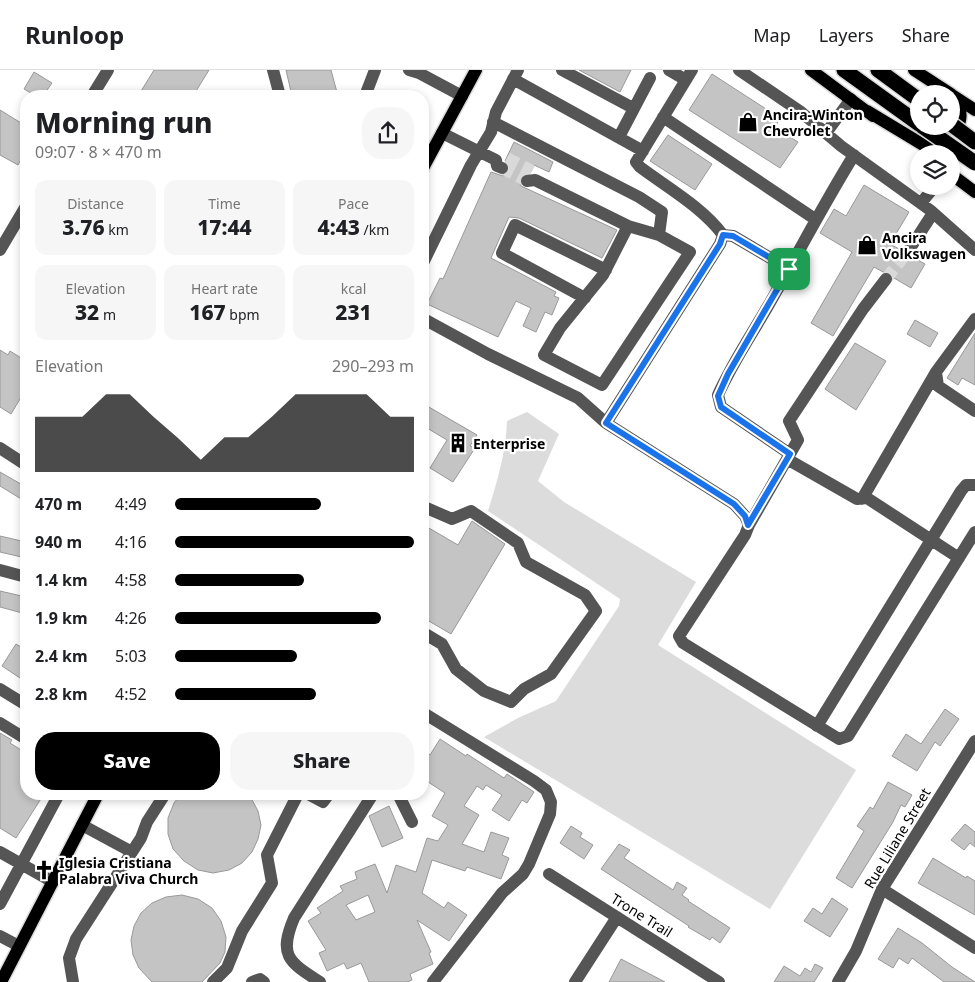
<!DOCTYPE html>
<html lang="en">
<head>
<meta charset="utf-8">
<style>
	:root { --surface:#fff; --page:#f6f6f6; --text:#202124; --muted:#757577; --line:#e0e0e0; --accent:#000 }
	body { margin:0; font-family:"Noto Sans",sans-serif; background:var(--page); color:var(--text); height:100vh; display:flex; flex-direction:column; font-size:19px; white-space:nowrap }
	* { box-sizing:border-box; margin:0 }
	p { font-size:16px; color:var(--muted) }
	.icon { flex:none; width:28px; height:28px; fill:none; stroke:currentColor; stroke-width:2; stroke-linecap:round; stroke-linejoin:round }
	.map { position:relative; flex:1; overflow:hidden }
	.side { position:absolute; left:20px; top:20px; width:409px; height:710px; display:flex; flex-direction:column; background:var(--surface); border-radius:20px; box-shadow:0 2px 8px #0003 }
	.side>* { flex:none }
	.fabs { position:absolute; left:910px; top:15px; display:grid; gap:10px }
	.fabs a { display:grid; place-items:center; width:50px; height:50px; border-radius:50%; background:var(--surface); box-shadow:0 2px 8px #0003; font-size:25px }
	.pin { position:absolute; display:grid; place-items:center; width:42px; height:42px; color:#fff; margin:-21px; border-radius:10px; box-shadow:0 2px 8px #0006 }
	.round { display:grid; place-items:center; flex:none; width:52px; height:52px; border-radius:20px; background:var(--page) }
	.headline { display:flex; align-items:center; justify-content:space-between; height:85px; padding:0 15px }
	h1 { font-size:28px; font-weight:800; line-height:38px }
	.figures { display:grid; grid-template-columns:repeat(3,1fr); gap:8px; height:85px; padding:5px 15px }
	.figures div { display:grid; align-content:center; border-radius:12px; background:var(--page); text-align:center }
	.figures b { font-size:21px; font-weight:800 }
	.figures small { font-size:14px; font-weight:400 }
	.figures p { font-size:14px }
	.chart { height:140px; padding:10px 15px }
	.chart p { display:flex; justify-content:space-between }
	.chart svg { width:100%; height:90px; margin-top:5px; fill:var(--accent); opacity:.7 }
	.cta { display:flex; gap:10px; margin-top:auto; padding:10px 15px }
	.cta a { flex:1; height:58px; border-radius:20px; background:var(--accent); color:#fff; font-size:20px; font-weight:800; line-height:58px; text-align:center }
	.cta a+a { background:var(--page); color:var(--text) }
	ul { padding:0 15px; list-style:none; font-size:16px }
	li { display:grid; grid-template-columns:80px 60px 1fr; align-items:center; height:38px }
	li i { height:12px; border-radius:6px; background:var(--accent) }
	header { display:flex; align-items:center; gap:30px; box-sizing:border-box; height:70px; padding:0 25px; background:var(--surface); border-bottom:1px solid var(--line) }
	header strong { font-size:24px }
	nav { display:flex; gap:28px; margin-inline-start:auto; font-size:18px }
	.map>svg:first-child { display:block }
</style>
</head>
<body>
<header>
<strong>Runloop</strong>
<nav><a>Map</a><a>Layers</a><a>Share</a></nav>
</header>
<div class="map">
<svg width="975" height="912" viewBox="0 0 975 912">
	<rect width="100%" height="100%" fill="#fff"/>
	<path fill="#dcdcdc" d="M527,342L559,364L538,411L564,432L696,512L658,575L856,700L770,839L484,667L518,648L556,631L619,536L620,529L488,441C497,412 506,383 507,351Z"/>
	<path fill="#c4c4c4" stroke="#999" fill-rule="evenodd" d="M154,0H209L193,26H138Z
		M286,0H331L338,26H292Z
		M579,0H631L620,22Z
		M34,2L52,13L43,26H36L24,19Z
		M712,4L780,48L775,57L798,72L780,98L689,40Z
		M0,40L26,56V81L18,95L0,85Z
		M668,65L712,94L695,120L650,91Z
		M514,72L553,92L549,102L534,95L531,102L523,104L520,107L519,112L521,116L617,160L602,188L519,148L509,147L491,188L556,222L554,226L559,228L552,245L545,242L536,262L523,256L531,238L516,231L498,267L427,234L440,208L443,209L491,102L503,106L509,101L510,96L505,91Z
		M864,115L909,142L890,174L901,180L905,187H913L925,194L911,218L894,208L891,202H883L874,197L833,266L811,253L852,182L820,163L834,139L846,146Z
		M915,250L938,263L930,277L907,264Z
		M975,263V315L962,308L958,315L947,308Z
		M855,273L886,291L856,340L825,319Z
		M0,280L8,285L10,281L26,291V319L11,344L0,337Z
		M422,333L477,365L470,376L475,378L453,412L430,398L447,370L422,355Z
		M0,402L26,417V432L0,416Z
		M472,451L505,474L451,564L422,547V454L458,475Z
		M0,466L26,472V488L0,482Z
		M0,521L26,527V544L0,537Z
		M16,574L26,580V612L2,596Z
		M945,639L959,649L940,676L935,672L917,701L892,686L906,664L921,674Z
		M0,663L12,670L10,673L26,683V724H44L16,768L0,758Z
		M440,669L466,686L467,684L504,708L507,704L534,722L527,733L522,730L509,751L492,740L502,725L486,715L483,720L477,716L464,736L479,745L462,774L484,782L491,762L509,768L502,785L509,788L501,809L467,797L465,801L432,790L422,823L444,838L448,832L467,845L449,871L417,850L431,882L429,883L433,894L410,904L412,910L407,912H369L361,893L347,899L344,893L327,901L319,883L326,880L308,851L321,843L317,838L343,821L340,816L357,809L355,802L375,794L387,823L396,795L416,802L427,768L438,771L448,755L432,746L445,723L422,708V680L430,685ZM368,825L375,842L356,850L346,835Z
		M888,712L912,725L905,737L901,735L893,752L852,818L836,808L864,761L857,756L870,737L873,739Z
		M181,724H246L251,728L258,741L261,755L258,769L252,782L242,793L229,800L213,803L198,800L184,791L173,779L168,764V748L174,733Z
		M389,736L403,768L382,777L369,746Z
		M965,754L975,762V777L970,773L964,780L951,770Z
		M571,756L582,763L580,767L593,775L584,789L560,773Z
		M619,774L630,780L624,788L673,820L677,812L687,818L682,825L689,830L688,831L730,858L720,873L712,867L710,870L688,857L689,856L601,799Z
		M933,788L966,808L967,806L975,811V845L918,813Z
		M182,825L198,829L212,838L221,851L226,867L225,882L220,893L202,912H152L139,898L133,885L131,870L134,856L141,843L152,833L166,827Z
		M832,828L848,839L830,867L804,851L813,838L822,844Z
		M898,858L922,873L952,897L975,912H944L912,888L908,894L899,888L893,898L878,889Z
		M621,889L665,912H609Z
		M815,894L823,898L814,912H774L784,896L800,906L805,898L811,902Z"/>
	<g fill="none" stroke-linecap="round" stroke-linejoin="round">
		<path stroke="#d9d9d9" stroke-width="12" stroke-dasharray="12 6" stroke-linecap="butt" d="M507,88L532,101
			M502,98L527,111
			M886,209L909,180"/>
		<defs>
			<path id="major" d="M811,0L873,46
				M914,0L951,24
				M952,25L975,40
				M867,41L925,76C930,77 935,80 940,78C952,73 963,53 960,41C959,37 954,32 951,28
				M422,100L476,0
				M951,104L975,122
				M1,912L98,724"/>
			<path id="highway" d="M844,0L919,54
				M878,0L919,30"/>
		</defs>
		<use href="#major" stroke="#dbdbdb" stroke-width="15"/>
		<use href="#highway" stroke="#dbdbdb" stroke-width="18"/>
		<path stroke="#555" stroke-width="12" d="M273,0L280,26
			M409,0L419,3L462,26
			M562,0L633,38
			M669,0L686,10
			M739,0L801,42L841,76L930,140L975,180
			M513,9L643,81
			M92,26L108,0
			M365,26L375,0
			M663,47L815,149
			M493,52L639,127L662,142L659,165L690,182L602,315L544,285L560,258L603,205L628,156L535,110L527,111
			M442,63L496,90L497,96L502,98
			M826,63L851,29
			M619,67L650,8
			M921,133L935,116
			M628,156L659,165
			M723,165L733,166L789,199
			M0,180L26,136
			M909,180L933,143
			M422,195L471,95L491,62L496,42L518,0
			M585,228L502,183L515,155L606,200
			M422,248L488,284L578,328L606,353L734,434L745,446L749,455L745,465L679,566L683,573L839,669L848,666L975,462
			M975,249L936,302L938,316L975,341
			M606,353L720,174L723,165C702,137 668,118 640,97L636,92L692,0
			M0,378L26,395
			M790,384L721,337L718,325C734,289 757,257 776,222C802,176 826,130 854,85
			M787,389L857,429L867,428L959,488
			M862,429L936,302
			M422,436L452,449L471,441L518,473L526,492L585,525L596,541L551,604L524,619L511,632L484,621L456,599L442,574L422,562
			M749,455L798,370L789,351L863,239L886,209
			M0,500L26,507
			M0,619L26,635
			M422,642L534,711L546,720L551,732L550,744L529,794L523,804L502,823L433,912
			M0,653L26,669
			M817,656L961,421L966,415H975
			M308,724L323,732L329,724
			M398,724L412,752
			M82,755L132,782
			M0,782L53,812
			M549,804L719,912
			M882,819L975,878
			M0,834L59,724
			M0,866L19,876
			M73,912L69,888L76,869L141,768L147,752L165,724
			M213,912L227,898L242,861L272,813L267,785L298,724
			M252,912L260,909L264,912
			M320,912C289,892 278,886 294,848L373,724
			M575,912L617,847
			M838,912L856,881L882,819L975,671"/>
		<use href="#major" stroke="#000" stroke-width="12"/>
		<use href="#highway" stroke="#000" stroke-width="15"/>
		<defs>
			<path id="highway-bridge" d="M951,54L975,72
				M922,56L975,93"/>
		</defs>
		<use href="#highway-bridge" stroke="#dbdbdb" stroke-width="18" stroke-linecap="butt"/>
		<use href="#highway-bridge" stroke="#000" stroke-width="15"/>
	</g>
	<g fill="none" stroke-linecap="round" stroke-linejoin="round">
		<defs>
			<path id="route" d="M723,165L733,166L789,199L728,304L718,326L721,337L790,384L748,455L745,446L734,434L606,353L720,174Z"/>
		</defs>
		<use href="#route" stroke="#fff" stroke-width="10"/>
		<use href="#route" stroke="#1a73e8" stroke-width="6"/>
	</g>
	<defs>
		<symbol id="shop-bare" viewBox="-9 -9 18 18"><path d="M-5-2.5h2.3a2.7 3.5 0 0 1 5.4 0H5L5.5 6h-11ZM-1.5-2.5h3a1.5 2.3 0 0 0-3 0Z" fill="#000" stroke="#fff" stroke-width="2.5" paint-order="stroke"/></symbol>
		<symbol id="building-bare" viewBox="-9 -9 18 18"><path d="M-4-6H4V6H1V3H-1V6H-4ZM-2.5-4.3h1.7v1.8h-1.7ZM.8-4.3h1.7v1.8H.8ZM-2.5-1h1.7V.8h-1.7ZM.8-1h1.7V.8H.8Z" fill="#000" stroke="#fff" stroke-width="2.5" paint-order="stroke"/></symbol>
		<symbol id="church-bare" viewBox="-9 -9 18 18"><path d="M-1.2-6h2.4v3.5h3.3v2.4h-3.3V6h-2.4V-.1h-3.3v-2.4h3.3Z" fill="#000" stroke="#fff" stroke-width="2.5" paint-order="stroke"/></symbol>
	</defs>
	<g fill-rule="evenodd">
		<use href="#shop-bare" x="734" y="38" width="28" height="28"/>
		<use href="#shop-bare" x="853" y="161" width="28" height="28"/>
		<use href="#building-bare" x="444" y="359" width="28" height="28"/>
		<use href="#church-bare" x="30" y="786" width="28" height="28"/>
	</g>
	<g text-anchor="middle" dominant-baseline="central" stroke-width="4.5" stroke-linejoin="round" paint-order="stroke">
		<g font-size="14" font-weight="bold" fill="#000" stroke="#fff" text-anchor="start">
			<text x="763" y="44">Ancira-Winton<tspan x="763" dy="16">Chevrolet</tspan></text>
			<text x="882" y="167">Ancira<tspan x="882" dy="16">Volkswagen</tspan></text>
			<text x="473" y="373">Enterprise</text>
			<text x="59" y="792">Iglesia Cristiana<tspan x="59" dy="16">Palabra Viva Church</tspan></text>
		</g>
		<g font-size="14" fill="#000" stroke="#fff">
			<text transform="translate(897 768) rotate(-59)">Rue Liliane Street</text>
			<text transform="translate(642 845) rotate(32)">Trone Trail</text>
		</g>
	</g>
</svg>
<div class="fabs">
<a><svg class="icon" aria-label="locate" viewBox="0 0 24 24"><circle cx="12" cy="12" r="6"/><path d="M12 2v4M12 18v4M2 12h4M18 12h4"/></svg></a>
<a><svg class="icon" aria-label="layers" viewBox="0 0 24 24"><path d="M12 4l9 5-9 5-9-5zM3 14l9 5 9-5"/></svg></a>
</div>
<div class="pin" style="left:789px;top:199px;background:#1e9e55"><svg class="icon" aria-label="arrive" viewBox="0 0 24 24"><path d="M6 21V4h12l-3 4 3 4H6"/></svg></div>
<section class="side">
<div class="headline"><div><h1>Morning run</h1><p>09:07 · 8 × 470 m</p></div><a class="round"><svg class="icon" aria-label="share" viewBox="0 0 24 24"><path d="M12 15V3M7 8l5-5 5 5M5 13v7h14v-7"/></svg></a></div>
<div class="figures">
<div><p>Distance</p><b>3.76<small> km</small></b></div>
<div><p>Time</p><b>17:44</b></div>
<div><p>Pace</p><b>4:43<small> /km</small></b></div>
</div>
<div class="figures">
<div><p>Elevation</p><b>32<small> m</small></b></div>
<div><p>Heart rate</p><b>167<small> bpm</small></b></div>
<div><p>kcal</p><b>231</b></div>
</div>
<div class="chart"><p><span>Elevation</span>290–293 m</p>
<svg viewBox="0 0 160 44" preserveAspectRatio="none"><path d="M0 44V17L10 17L20 17L30 6L40 6L50 17L60 27L70 38L80 27L90 27L100 17L110 6L120 6L130 6L140 6L150 17L160 17V44z"/></svg>
</div>
<ul>
<li><b>470 m</b>4:49<i style="width:61%"></i></li>
<li><b>940 m</b>4:16<i style="width:100%"></i></li>
<li><b>1.4 km</b>4:58<i style="width:54%"></i></li>
<li><b>1.9 km</b>4:26<i style="width:86%"></i></li>
<li><b>2.4 km</b>5:03<i style="width:51%"></i></li>
<li><b>2.8 km</b>4:52<i style="width:59%"></i></li>
</ul>
<div class="cta"><a>Save</a><a>Share</a></div>
</section>
</div>
</body>
</html>
